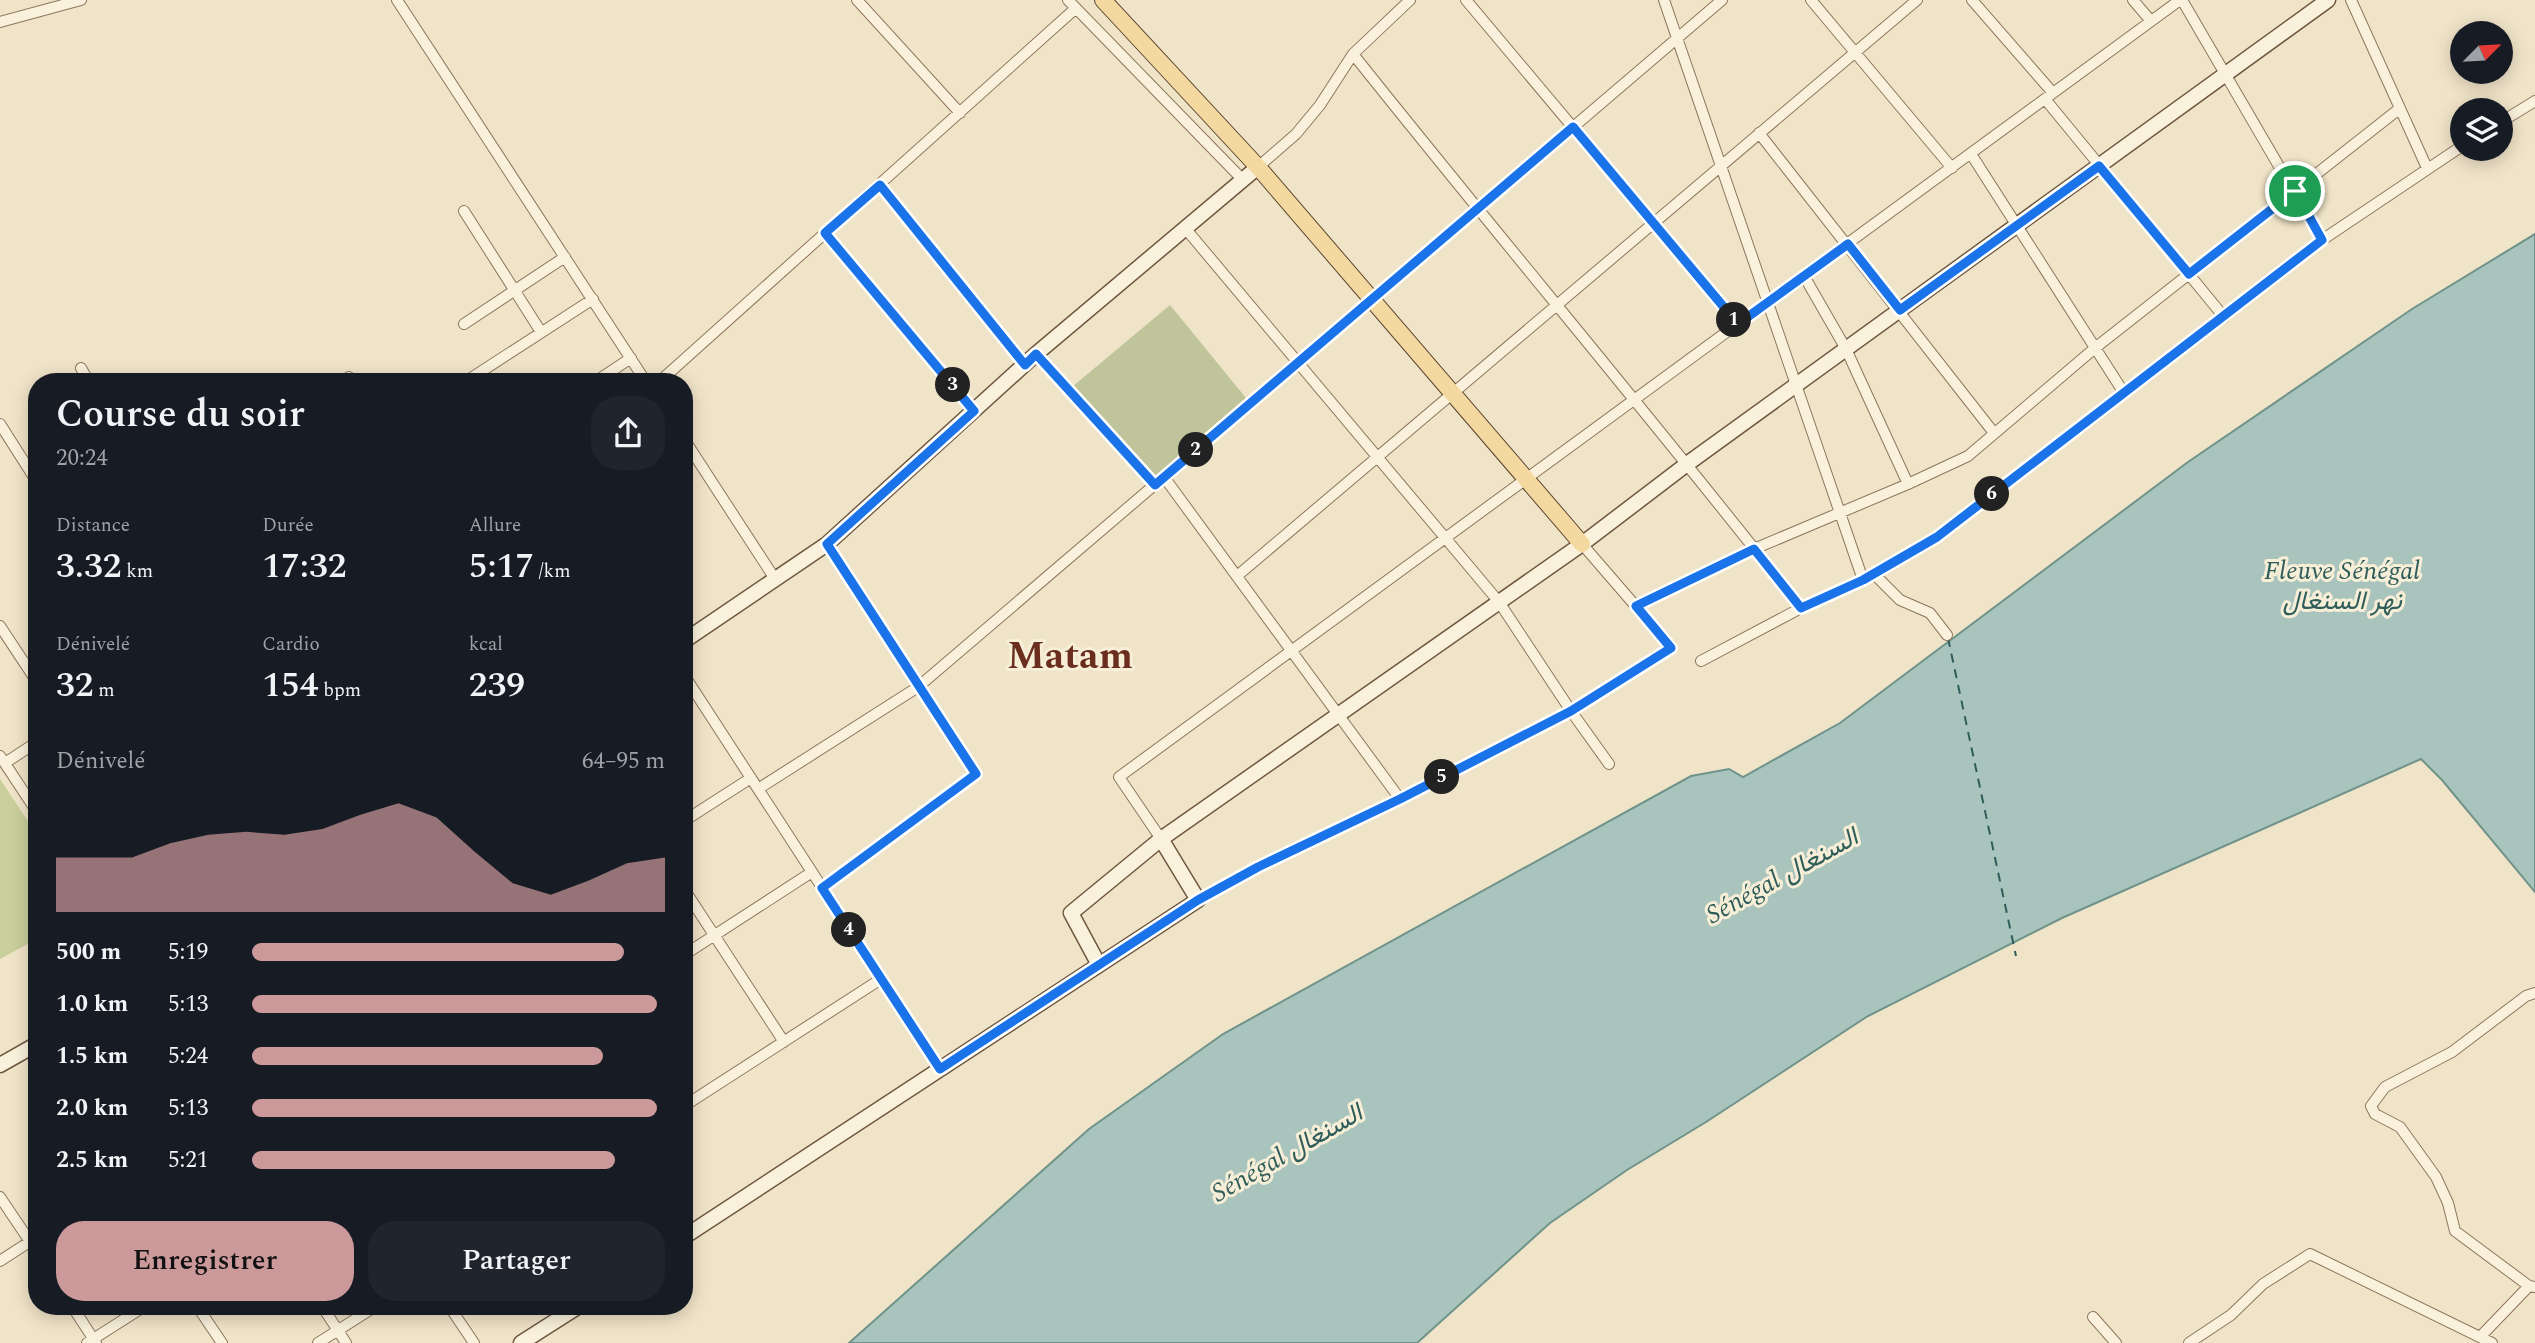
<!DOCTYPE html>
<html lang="fr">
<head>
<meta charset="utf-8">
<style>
	:root { --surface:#171b24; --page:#20242c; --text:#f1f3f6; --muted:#9ea1a6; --accent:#cc999b }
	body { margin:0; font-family:Spectral,Vazirmatn,serif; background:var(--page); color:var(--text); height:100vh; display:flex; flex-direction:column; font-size:26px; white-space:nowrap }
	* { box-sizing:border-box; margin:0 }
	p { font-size:23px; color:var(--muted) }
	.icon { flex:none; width:38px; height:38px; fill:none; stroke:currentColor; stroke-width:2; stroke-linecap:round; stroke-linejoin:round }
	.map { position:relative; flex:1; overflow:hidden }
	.panel { position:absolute; left:28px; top:373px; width:665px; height:942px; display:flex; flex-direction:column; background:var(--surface); border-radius:28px; box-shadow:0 4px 18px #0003 }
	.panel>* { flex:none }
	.needle { width:46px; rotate:66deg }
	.tools { position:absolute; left:2450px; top:21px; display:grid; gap:14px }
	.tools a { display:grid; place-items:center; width:63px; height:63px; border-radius:50%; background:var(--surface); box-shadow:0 4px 18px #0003; font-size:35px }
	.pin { position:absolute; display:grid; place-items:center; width:60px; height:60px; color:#fff; margin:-30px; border:4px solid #fff; border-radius:50%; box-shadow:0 2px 7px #0007 }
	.km { position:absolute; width:35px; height:35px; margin:-18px; border-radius:50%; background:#222; color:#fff; font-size:19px; line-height:35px; text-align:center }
	.round { display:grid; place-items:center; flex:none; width:74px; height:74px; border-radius:28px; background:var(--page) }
	.summary { display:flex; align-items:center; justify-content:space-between; height:119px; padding:0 28px }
	h1 { font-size:38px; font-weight:600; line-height:52px }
	.metrics { display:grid; grid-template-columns:repeat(3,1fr); gap:10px; height:119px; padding:7px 28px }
	.metrics div { display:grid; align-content:center }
	.metrics b { font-size:35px; font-weight:600 }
	.metrics small { font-size:19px; font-weight:400 }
	.metrics p { font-size:19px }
	.chart { height:196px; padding:14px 28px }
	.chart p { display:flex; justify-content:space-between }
	.chart svg { width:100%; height:126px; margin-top:7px; fill:var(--accent); opacity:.7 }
	.cta { display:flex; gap:14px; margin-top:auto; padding:14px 28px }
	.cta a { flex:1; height:80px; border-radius:28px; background:var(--accent); color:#111; font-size:28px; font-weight:600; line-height:80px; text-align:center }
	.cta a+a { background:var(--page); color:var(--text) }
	ul { padding:0 28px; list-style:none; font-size:23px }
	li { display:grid; grid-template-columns:112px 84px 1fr; align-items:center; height:52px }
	li i { height:18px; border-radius:9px; background:var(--accent) }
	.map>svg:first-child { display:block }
</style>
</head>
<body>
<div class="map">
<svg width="2535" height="1343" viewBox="0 0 2535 1343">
	<rect width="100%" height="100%" fill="#f0e4c8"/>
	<path fill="#c9cf9b" d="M0,779L37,835V939L0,959Z"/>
	<path fill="#bfc49a" d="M1170,305L1246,398L1153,478L1072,387Z"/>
	<path fill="#a9c4bc" stroke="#6f938a" stroke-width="2" d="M2535,234V892L2442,780L2421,759L2062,918L1868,1016L1706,1122L1627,1170L1550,1223L1417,1343H849L1089,1129L1223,1034L1691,776L1729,769L1743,777L1840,723L2188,462L2412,309Z"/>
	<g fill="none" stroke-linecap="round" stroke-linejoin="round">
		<path stroke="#2f5d5a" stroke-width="2" stroke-dasharray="9 7" stroke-linecap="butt" d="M1948,638L2016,956"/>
		<defs>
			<path id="street" d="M397,0L646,382
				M857,0L960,113
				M1068,0L1242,179
				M1466,0L1738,324
				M1664,0L1863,580
				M1811,0L1952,168
				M1972,0L2053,93
				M2133,0L2151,21
				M2182,0L2322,240
				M2351,0L2427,168
				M0,22L81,0
				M1353,54C1501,240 1655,421 1801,608
				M2045,99L2224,317
				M2501,122L2535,101
				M1759,133L1994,433
				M1971,154L2124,393
				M1258,167L1296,134L1320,105L1353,54L1410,0
				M880,185L1025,365
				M464,211L541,332
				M1185,228L1499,602L1571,711L1609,764
				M825,233L974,411
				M1804,276L1846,349L1908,484
				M464,324L565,257
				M1036,354L1155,485
				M81,368L89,382
				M349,377L352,382
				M465,382L593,299
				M595,382L631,358
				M659,382L1076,8
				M0,424L37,482
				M684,439L775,579
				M1164,477L1400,799
				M1874,574L1900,600L1930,613L1947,635
				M1237,576L1917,0
				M1635,606L1754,549L1908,484L1968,456L2095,348L2399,109
				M0,626L37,682
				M1701,661L1801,608L1863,580L1937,537L2322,240L2462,146
				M684,675L940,1069
				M0,756L37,812
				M5,763L37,742
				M758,789L918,687L1722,0
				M684,821L751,778
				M1161,839L1119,777L2180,0
				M822,888L976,774L827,544
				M684,889L784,1042
				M1198,900L1258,867L1400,799L1571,711L1671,647L1582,544
				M684,955L812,872
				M2535,993L2526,996L2452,1052L2385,1087L2371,1106L2375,1114L2400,1127L2436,1177L2448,1203L2455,1231L2529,1286L2535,1287
				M684,1106L881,979
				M0,1197L37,1252
				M0,1261L37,1237
				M72,1306L96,1343
				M197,1306L222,1343
				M322,1306L346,1343
				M449,1306L474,1343
				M2093,1317L2116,1343
				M2481,1336L2529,1286
				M87,1343L145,1306
				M318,1343L376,1306
				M2189,1343L2231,1315L2263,1284L2310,1254L2492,1343"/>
			<path id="secondary" d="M684,641L827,544L1036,354L1258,167
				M1099,965L1071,913L1161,839
				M0,1065L37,1044
				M684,1237L1198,900L1161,839L1582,544L1687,464L2328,0
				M521,1343L579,1306"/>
			<path id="primary" d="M1103,0L1258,167L1582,544"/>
		</defs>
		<use href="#street" stroke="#8d765c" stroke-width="12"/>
		<use href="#secondary" stroke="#6f573f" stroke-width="17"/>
		<use href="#primary" stroke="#5b4430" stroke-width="18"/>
		<use href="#street" stroke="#faf1dc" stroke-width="10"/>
		<use href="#secondary" stroke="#faf1dc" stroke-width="14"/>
		<use href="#primary" stroke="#f3d9a0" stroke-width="16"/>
	</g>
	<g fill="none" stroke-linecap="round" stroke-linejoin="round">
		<defs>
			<path id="route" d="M1573,127L1738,324L1848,244L1900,310L2099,166L2189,274L2295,191L2322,240L1937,537L1863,580L1801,608L1754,549L1636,606L1671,648L1571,711L1400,799L1258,867L1198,900L940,1069L822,888L976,774L827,544L974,411L825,233L880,185L1025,365L1036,354L1155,485Z"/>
		</defs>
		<use href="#route" stroke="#fff" stroke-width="14"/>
		<use href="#route" stroke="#1a73e8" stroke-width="9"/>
	</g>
	<g text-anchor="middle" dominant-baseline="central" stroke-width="6" stroke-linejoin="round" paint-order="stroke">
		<g font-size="26" font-style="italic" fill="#2f5d5a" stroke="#f7eed8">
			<text x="2342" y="571">Fleuve Sénégal<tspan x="2342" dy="30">نهر السنغال</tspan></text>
			<text transform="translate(1782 876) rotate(-29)">Sénégal السنغال</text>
			<text transform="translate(1287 1153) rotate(-30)">Sénégal السنغال</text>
		</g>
		<g font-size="38" font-weight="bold" fill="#6b2e1e" stroke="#f7eed8">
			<text x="1070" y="657">Matam</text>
		</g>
	</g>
</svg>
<div class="tools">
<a><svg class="needle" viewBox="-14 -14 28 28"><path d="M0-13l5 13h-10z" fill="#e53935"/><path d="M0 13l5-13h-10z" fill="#9ea1a6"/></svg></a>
<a><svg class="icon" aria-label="layers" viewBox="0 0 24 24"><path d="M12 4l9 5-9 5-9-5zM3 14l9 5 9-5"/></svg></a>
</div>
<div class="pin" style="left:2295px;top:191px;background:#1e9e55"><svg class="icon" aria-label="arrive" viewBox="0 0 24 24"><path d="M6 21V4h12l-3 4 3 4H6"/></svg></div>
<b class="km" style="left:1734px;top:320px">1</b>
<b class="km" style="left:1196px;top:450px">2</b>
<b class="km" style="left:953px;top:385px">3</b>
<b class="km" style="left:849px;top:930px">4</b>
<b class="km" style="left:1442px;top:777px">5</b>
<b class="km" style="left:1992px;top:494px">6</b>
<section class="panel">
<div class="summary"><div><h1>Course du soir</h1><p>20:24</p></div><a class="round"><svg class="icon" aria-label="share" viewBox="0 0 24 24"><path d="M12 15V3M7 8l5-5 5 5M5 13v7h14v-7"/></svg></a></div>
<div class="metrics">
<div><p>Distance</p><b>3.32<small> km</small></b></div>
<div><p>Durée</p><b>17:32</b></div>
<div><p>Allure</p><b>5:17<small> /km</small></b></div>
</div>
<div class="metrics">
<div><p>Dénivelé</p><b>32<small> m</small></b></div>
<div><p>Cardio</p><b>154<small> bpm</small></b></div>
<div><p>kcal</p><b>239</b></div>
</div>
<div class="chart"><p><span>Dénivelé</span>64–95 m</p>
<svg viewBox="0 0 160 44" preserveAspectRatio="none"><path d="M0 44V25L10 25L20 25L30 20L40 17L50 16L60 17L70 15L80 10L90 6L100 11L110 23L120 34L130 38L140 33L150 27L160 25V44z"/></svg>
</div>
<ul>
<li><b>500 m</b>5:19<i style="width:90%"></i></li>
<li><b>1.0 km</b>5:13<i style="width:98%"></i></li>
<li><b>1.5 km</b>5:24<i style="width:85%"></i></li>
<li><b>2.0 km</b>5:13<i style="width:98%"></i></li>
<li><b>2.5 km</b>5:21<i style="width:88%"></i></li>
</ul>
<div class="cta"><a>Enregistrer</a><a>Partager</a></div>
</section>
</div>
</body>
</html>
